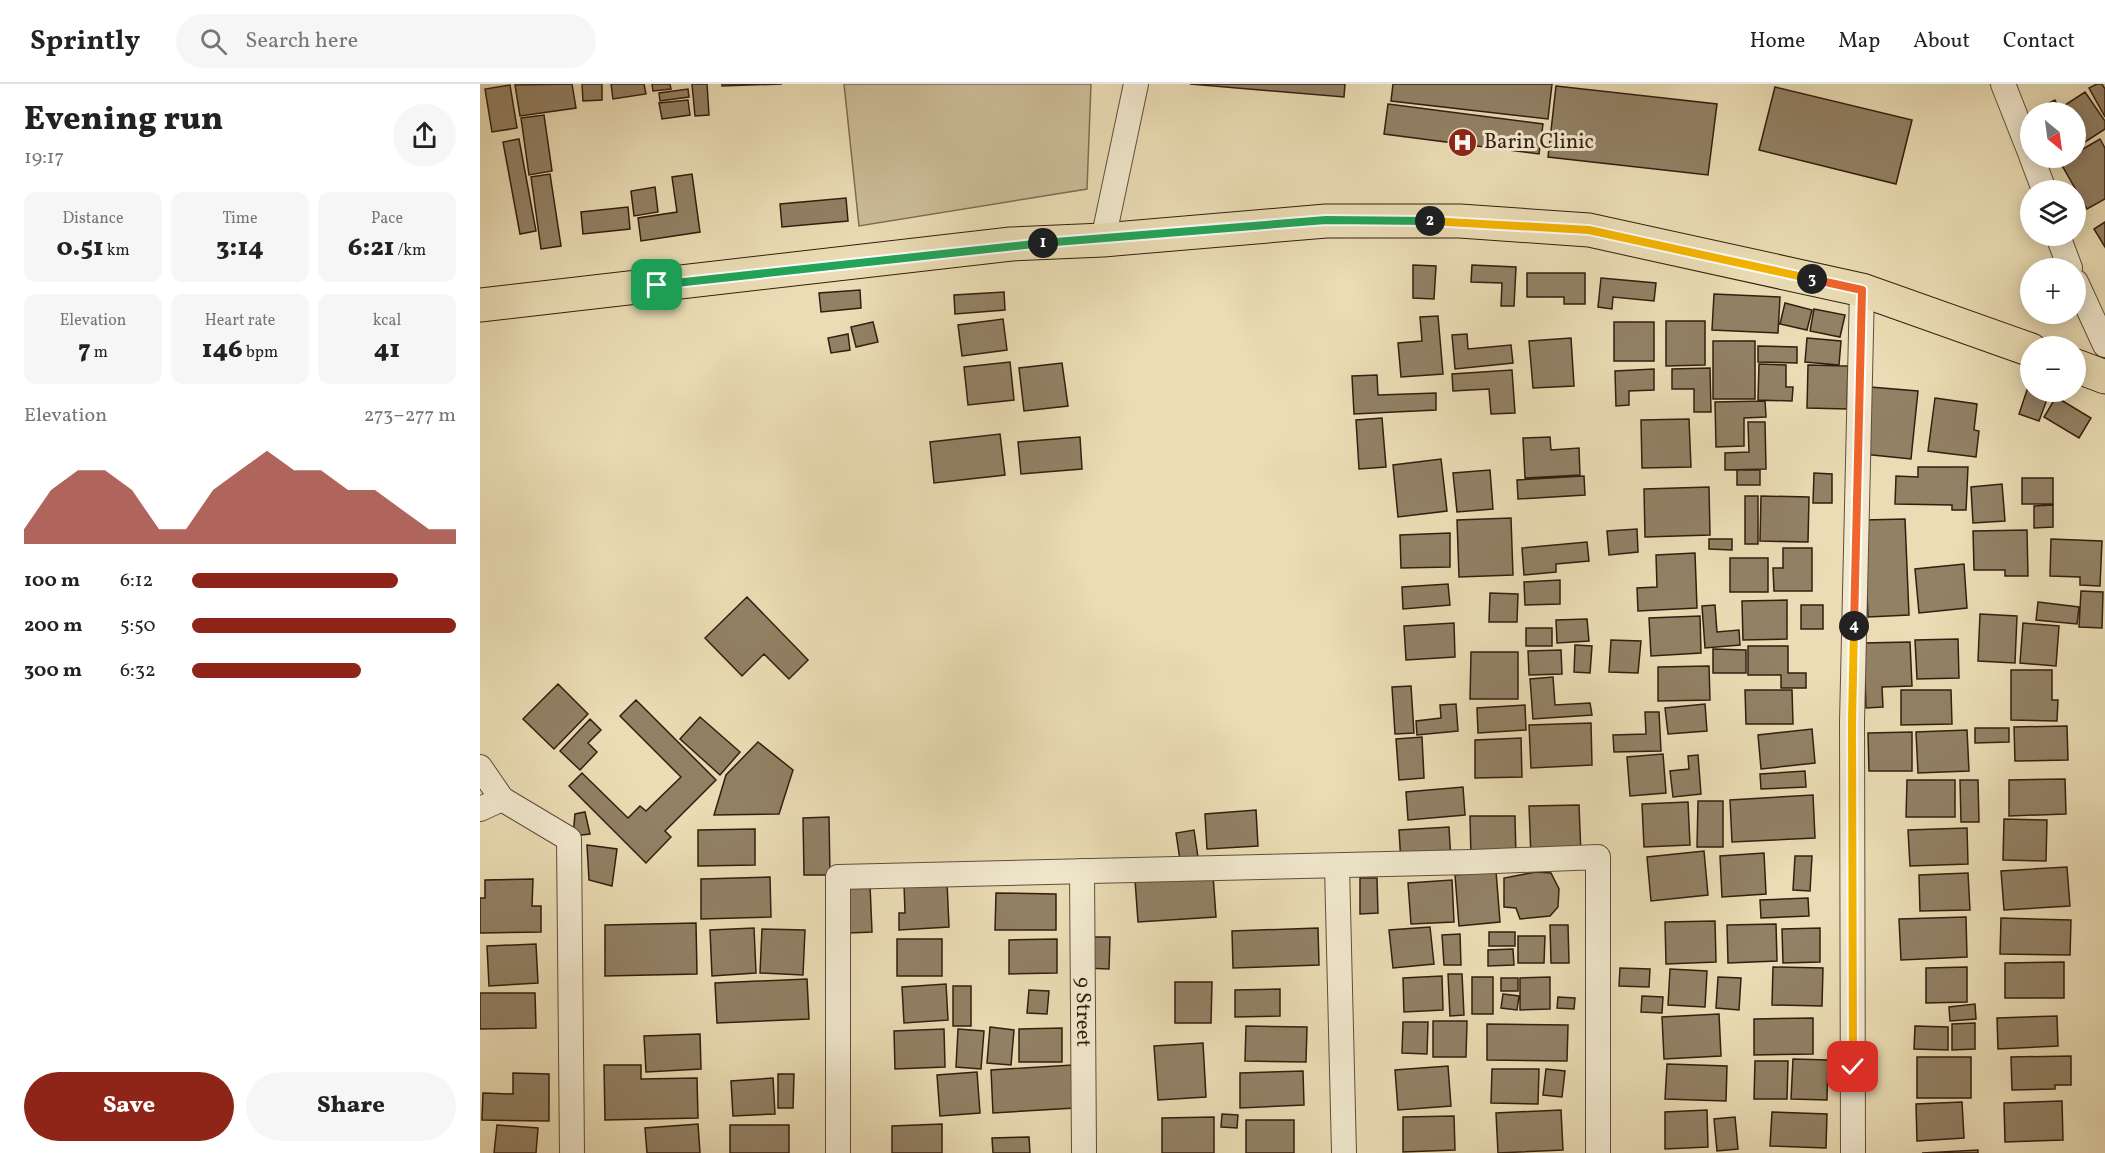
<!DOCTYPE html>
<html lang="en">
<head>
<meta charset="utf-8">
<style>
	:root { --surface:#fff; --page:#f6f6f6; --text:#222; --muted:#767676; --line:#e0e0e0; --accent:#8f2418 }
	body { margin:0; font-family:Vollkorn,serif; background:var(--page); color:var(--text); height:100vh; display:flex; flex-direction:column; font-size:22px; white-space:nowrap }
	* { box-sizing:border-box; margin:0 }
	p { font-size:20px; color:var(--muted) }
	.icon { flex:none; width:33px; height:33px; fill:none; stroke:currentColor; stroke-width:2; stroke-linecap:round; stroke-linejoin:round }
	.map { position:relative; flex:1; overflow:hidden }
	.drawer { display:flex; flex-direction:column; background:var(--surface); width:480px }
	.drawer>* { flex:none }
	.needle { width:39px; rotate:151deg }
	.buttons { position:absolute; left:1540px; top:18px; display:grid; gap:12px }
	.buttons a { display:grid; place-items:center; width:66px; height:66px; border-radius:50%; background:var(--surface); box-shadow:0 3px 15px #0003; font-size:30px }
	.pin { position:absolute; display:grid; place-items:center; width:51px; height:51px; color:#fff; margin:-26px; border-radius:12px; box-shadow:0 3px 9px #0006 }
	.km { position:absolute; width:30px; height:30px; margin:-15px; border-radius:50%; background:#222; color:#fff; font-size:16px; line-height:30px; text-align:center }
	.round { display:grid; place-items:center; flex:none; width:63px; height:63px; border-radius:32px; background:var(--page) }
	.overview { display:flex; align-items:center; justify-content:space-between; height:102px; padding:0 24px }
	h1 { font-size:33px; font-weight:800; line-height:45px }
	.figures { display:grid; grid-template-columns:repeat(3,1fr); gap:9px; height:102px; padding:6px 24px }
	.figures div { display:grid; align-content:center; border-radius:12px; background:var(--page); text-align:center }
	.figures b { font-size:26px; font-weight:800 }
	.figures small { font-size:16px; font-weight:400 }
	.figures p { font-size:16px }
	.chart { height:168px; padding:12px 24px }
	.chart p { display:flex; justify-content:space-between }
	.chart svg { width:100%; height:108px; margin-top:6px; fill:var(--accent); opacity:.7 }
	.button { display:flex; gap:12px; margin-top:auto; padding:12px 24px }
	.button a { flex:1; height:69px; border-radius:36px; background:var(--accent); color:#fff; font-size:24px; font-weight:800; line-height:69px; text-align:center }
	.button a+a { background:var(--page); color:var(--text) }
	ul { padding:0 24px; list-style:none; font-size:20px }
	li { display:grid; grid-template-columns:96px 72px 1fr; align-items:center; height:45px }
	li i { height:15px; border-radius:8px; background:var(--accent) }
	header { display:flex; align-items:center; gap:36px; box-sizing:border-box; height:84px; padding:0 30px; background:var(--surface); border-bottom:2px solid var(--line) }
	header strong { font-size:28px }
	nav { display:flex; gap:33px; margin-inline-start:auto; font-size:21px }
	.search { width:420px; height:54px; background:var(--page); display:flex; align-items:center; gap:15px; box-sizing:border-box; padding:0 21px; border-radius:33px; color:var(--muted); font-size:22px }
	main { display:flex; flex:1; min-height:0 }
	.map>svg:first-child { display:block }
</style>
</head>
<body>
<header>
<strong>Sprintly</strong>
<div class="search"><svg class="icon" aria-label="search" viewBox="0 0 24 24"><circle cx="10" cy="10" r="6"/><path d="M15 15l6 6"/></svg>Search here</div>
<nav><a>Home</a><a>Map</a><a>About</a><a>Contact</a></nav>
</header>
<main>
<section class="drawer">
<div class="overview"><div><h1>Evening run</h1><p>19:17</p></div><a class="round"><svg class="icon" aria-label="share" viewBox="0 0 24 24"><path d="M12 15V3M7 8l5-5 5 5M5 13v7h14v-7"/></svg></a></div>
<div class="figures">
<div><p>Distance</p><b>0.51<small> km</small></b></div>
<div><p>Time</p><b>3:14</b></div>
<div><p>Pace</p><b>6:21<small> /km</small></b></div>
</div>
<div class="figures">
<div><p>Elevation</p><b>7<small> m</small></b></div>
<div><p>Heart rate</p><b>146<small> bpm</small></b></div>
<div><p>kcal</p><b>41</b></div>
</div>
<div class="chart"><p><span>Elevation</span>273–277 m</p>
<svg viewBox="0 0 160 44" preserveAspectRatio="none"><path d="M0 44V38L10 22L20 14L30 14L40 22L50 38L60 38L70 22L80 14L90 6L100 14L110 14L120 22L130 22L140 30L150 38L160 38V44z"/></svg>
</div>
<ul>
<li><b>100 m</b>6:12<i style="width:78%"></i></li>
<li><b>200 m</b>5:50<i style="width:100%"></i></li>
<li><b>300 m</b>6:32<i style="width:64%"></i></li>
</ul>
<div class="button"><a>Save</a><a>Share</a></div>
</section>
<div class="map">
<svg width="1625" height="1069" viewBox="0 0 1625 1069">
	<rect width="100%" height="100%" fill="#eadcb4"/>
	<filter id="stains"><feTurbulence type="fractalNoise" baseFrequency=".00333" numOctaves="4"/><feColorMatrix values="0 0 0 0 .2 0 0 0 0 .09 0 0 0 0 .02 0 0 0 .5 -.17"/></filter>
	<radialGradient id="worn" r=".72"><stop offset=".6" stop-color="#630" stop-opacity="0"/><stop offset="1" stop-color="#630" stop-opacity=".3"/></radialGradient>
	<path fill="#cbbc98" stroke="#7f6d54" stroke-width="1.5" d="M364,0H611L607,105L379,142Z"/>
	<path fill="#928165" stroke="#331e0f" stroke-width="1.5" d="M92,0L96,24L40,32L35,1Z
		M102,0H122V16L103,17Z
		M131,0H164L166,10L133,15Z
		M172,0H190L191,5L173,7Z
		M212,0H227L229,31L215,32Z
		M242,0H302L242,2Z
		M710,0H865L864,13Z
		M913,0H1072L1068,35L911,17Z
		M1617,0H1622L1625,5V33L1609,4Z
		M30,1L37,44L12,48L5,5Z
		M1076,2L1237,20L1228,91L1068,73Z
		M1295,3L1432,36L1416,100L1279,66Z
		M208,5L209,13L180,17L179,9Z
		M1605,8L1625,37V45L1605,58L1596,45V28H1585L1582,23Z
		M208,16L210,31L182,35L179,19Z
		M1575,16L1581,28H1559L1557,25Z
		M908,20L1063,40L1059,70L904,50Z
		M64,31L72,87L49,91L41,34Z
		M39,55L56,147L40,150L23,58Z
		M1598,55L1602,62L1596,66V56Z
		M1620,55L1625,64V115L1607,125L1580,78L1588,74H1596V69Z
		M70,90L81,162L61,165L51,93Z
		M212,90L220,148L161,157L158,134L197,128L192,93Z
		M175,103L178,128L154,132L151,107Z
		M366,114L368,137L302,143L300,120Z
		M148,123L150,145L103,150L101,128Z
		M1625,138V163L1614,145Z
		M933,181L956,182L954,215L933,214Z
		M992,181L1036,183L1034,222H1021L1022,199L991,198Z
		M1047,189H1105V220H1084V213H1047Z
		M1121,194L1176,199L1174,217L1133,213L1132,225L1118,223Z
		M380,206L381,224L341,228L339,209Z
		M524,208L525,226L475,230L474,211Z
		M1234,210L1300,213L1298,249L1232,246Z
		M1305,219L1332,226L1327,246L1300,240Z
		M1334,225L1365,231L1360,253L1330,247Z
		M958,232L963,290L921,293L918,259L942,257L940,233Z
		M523,235L527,266L482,272L478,241Z
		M1186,237H1225V281L1186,282Z
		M393,238L398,258L376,263L371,243Z
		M1134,238H1174V277H1134Z
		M368,250L370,266L351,269L348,254Z
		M987,250L988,265L1031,261L1033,279L975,285L972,251Z
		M1091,254L1094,302L1053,304L1049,257Z
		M1327,254L1361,257L1359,281L1325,278Z
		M1233,257H1275V315H1233Z
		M1278,262L1317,263V279L1278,278Z
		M530,278L534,316L488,321L484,283Z
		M582,279L588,322L544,327L539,284Z
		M1279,280L1306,281V303H1313L1312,317L1278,316Z
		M1328,281L1368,282L1367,325L1327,324Z
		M1230,284L1231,328H1214V305H1192V285Z
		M1174,285V306L1149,307V321L1136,322L1135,287Z
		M1032,286L1035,329L1011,330L1009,305L973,307L972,290Z
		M897,291L898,311L956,309V326L874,330L872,292Z
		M1390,303L1438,307L1431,375L1383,370Z
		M1548,303L1551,308L1569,310L1559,337L1539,330Z
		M1576,313L1611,334L1599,354L1564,333Z
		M1455,314L1497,320L1494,346L1499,347L1496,373L1448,367Z
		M1285,317L1286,333L1264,334V362L1236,363L1235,318Z
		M902,334L906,383L879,385L876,336Z
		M1209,335L1211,383L1162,384L1161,336Z
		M1268,338H1285L1286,385L1245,386V369L1269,368Z
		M520,350L525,391L454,399L450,358Z
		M600,353L602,385L541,390L538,358Z
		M1070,353L1071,366L1099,364L1100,391L1045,394L1043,354Z
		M961,375L967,427L918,433L913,381Z
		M1438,383H1488L1486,426H1472V421L1415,420L1416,392L1438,393Z
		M1010,386L1013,425L977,428L973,389Z
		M1257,386H1280V401H1257Z
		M1334,389L1352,390V419H1333Z
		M1104,392L1105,411L1038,415L1037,396Z
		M1542,394H1573V420H1542Z
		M1522,400L1525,437L1493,439L1491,403Z
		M1229,403L1230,451L1165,453L1164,405Z
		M1265,412H1278V460H1265Z
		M1281,412L1329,413L1328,458L1280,457Z
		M1573,421V443L1554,444V422Z
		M1031,434L1033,491L979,493L977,436Z
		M1425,435L1429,531L1388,533L1384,436Z
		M1157,445L1158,468L1129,471L1127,447Z
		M1547,446L1548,492H1525V486H1494L1493,447Z
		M970,449V483L921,484L920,451Z
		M1229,455H1252V466L1229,465Z
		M1571,455L1622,457L1620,502L1600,501V493L1570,492Z
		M1107,458L1109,477L1076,480V488L1044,491L1042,464Z
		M1303,464H1332V507H1294L1293,484H1303Z
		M1215,469L1217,524L1158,527L1157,504L1177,503L1176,471Z
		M1250,474H1288V508H1250Z
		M1484,480L1487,524L1439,529L1435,485Z
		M1080,496V520L1045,521L1044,498Z
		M968,500L970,521L923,525L922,503Z
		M1601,507L1623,508L1622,544L1599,543Z
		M1010,509L1038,510L1037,538H1009Z
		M267,513L328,576L309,595L284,570L262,592L225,554Z
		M1307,516V555L1263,556L1262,517Z
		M1558,518L1599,523L1597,540L1556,536Z
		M1235,521L1237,548L1259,546L1260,561L1225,564L1222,522Z
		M1321,521H1343V545H1321Z
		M1500,530L1537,532L1535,579L1498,577Z
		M1220,532L1221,569L1171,572L1169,534Z
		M1107,535L1109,557L1077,559L1076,536Z
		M974,539L975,573L926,576L924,542Z
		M1543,539L1579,542L1576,582L1540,579Z
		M1046,544H1072V562H1046Z
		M1478,555L1479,594L1437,595L1435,556Z
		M1131,556L1161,557L1158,589L1129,588Z
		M1430,558L1432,602L1402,603L1403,623L1386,624L1384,559Z
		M1095,561L1112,562L1110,589L1094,588Z
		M1268,562H1308V589H1326V604H1301V591H1268Z
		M1233,565L1266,566V589H1233Z
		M1081,566L1082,590L1049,591L1048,567Z
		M991,568H1038V615H990Z
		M1229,582L1230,616L1178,617V583Z
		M1531,586H1572V616H1578L1577,637L1531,636Z
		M1073,593L1075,621L1110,619L1112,631L1053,635L1050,595Z
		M78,600L108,630L74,665L43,635Z
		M931,602L934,649L915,650L912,603Z
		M1265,606H1312L1313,640H1266Z
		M1421,606H1471L1472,640L1421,641Z
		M156,616L236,696L185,747L191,753L166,779L89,702L102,689L148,734L160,722L166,727L201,693L140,632Z
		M976,620L978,647L937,651L936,637L961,634L960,621Z
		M1225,620L1227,647L1188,650L1185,624Z
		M1045,621L1046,646L998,649L997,624Z
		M1165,628H1179L1181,667L1134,668L1133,651L1166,650Z
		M220,633L260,668L240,691L200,655Z
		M110,635L121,646L108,659L117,668L100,686L80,667Z
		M1111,639L1112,681L1051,684L1049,641Z
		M1587,642L1588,676L1535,677L1534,643Z
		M1495,644H1529V658L1495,659Z
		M1332,645L1335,679L1281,685L1278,651Z
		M1487,646L1489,687L1438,689L1436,648Z
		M1432,648V687H1389L1388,649Z
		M942,653L944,694L919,696L916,655Z
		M1041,654L1042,693L995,694V656Z
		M278,658L313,686L299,730L234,731L246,691Z
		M1183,670L1186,709L1150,712L1147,673Z
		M1218,671L1221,710L1193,713L1190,687L1209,685L1208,672Z
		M1325,687L1326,703L1281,705L1280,690Z
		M1585,695L1586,730L1529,732V696Z
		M1427,696H1475V733H1426Z
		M1480,696H1498L1499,738H1481Z
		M983,703L985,731L928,736L926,708Z
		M1333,711L1335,754L1252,758L1250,716Z
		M1218,717H1243V763H1217Z
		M1208,718L1210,761L1164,763L1162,720Z
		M1099,721L1101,771L1051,773L1049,722Z
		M776,726L778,762L727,765L725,730Z
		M105,728L110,750L93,752L95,730Z
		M990,732H1035L1036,774L991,775Z
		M349,733L350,791H324L323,734Z
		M1524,735L1567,736L1566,777L1523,776Z
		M969,743L971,777L921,779L919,746Z
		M1487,744L1488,780L1430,782L1428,746Z
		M275,745V781L218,782V746Z
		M714,746L719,780L701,783L696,749Z
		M107,761L137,765L132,802L109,796Z
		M1224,767L1228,811L1171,817L1167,773Z
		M1284,769L1286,810L1242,813L1240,772Z
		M1315,772H1332L1330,807L1313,806Z
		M1587,783L1590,822L1524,826L1521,787Z
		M1016,787L1020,838L979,842L975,791Z
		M1056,788L1071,789L1079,805L1078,823L1070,832L1040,835L1036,824L1024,823V794Z
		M1488,789L1490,826L1440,827L1439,791Z
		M733,791L736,833L658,838L655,796Z
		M290,793L291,833L221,835V795Z
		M880,794H897L898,829L880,830Z
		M53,795L52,822H61V848L0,849V814H5V796Z
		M972,796L974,838L931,840L928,799Z
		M467,798L469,843L419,846V829H425L424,800Z
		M390,801L392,848L369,849L368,802Z
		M516,809L576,810V846H515Z
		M1328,814L1329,832L1281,834L1280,816Z
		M1486,833L1487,873L1421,876L1419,835Z
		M1521,834L1591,836L1590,871L1520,870Z
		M1235,837L1236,878L1186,880L1185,838Z
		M216,839L217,890L125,892V841Z
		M1296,840L1297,877L1248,879L1247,841Z
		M1070,841H1088L1089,879H1071Z
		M950,843L954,880L913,884L909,846Z
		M274,844L276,889L232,892L230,846Z
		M838,844L839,881L753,884L752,847Z
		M1340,844V878L1303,879L1302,845Z
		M282,845L325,846L323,891L280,889Z
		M1009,848H1035V862H1009Z
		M980,850L981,881H964L962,851Z
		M1038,852H1065L1064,879H1038Z
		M605,853H630L629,885L604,884Z
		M417,855H462V892H417Z
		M577,855V889L529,890V856Z
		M56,860L58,899L9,902L7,862Z
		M1033,865L1034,881L1008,882V866Z
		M1584,878V914H1525V879Z
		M1293,883L1343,884L1342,922L1292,921Z
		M1487,883V918L1446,919V884Z
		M1140,884L1170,885L1169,903L1139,902Z
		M1190,885L1227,887L1225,923L1188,921Z
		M968,890H982L984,931L970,932Z
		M962,892L963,926L924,928L923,894Z
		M992,893H1013V930H992Z
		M1070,893V925L1040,926V894Z
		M1238,893L1261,894L1259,926L1236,924Z
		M1021,894H1038V907H1021Z
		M327,895L329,935L237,939L235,899Z
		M695,898H732L731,939H695Z
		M466,900L468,936L424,939L422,903Z
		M473,902H491V942H473Z
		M800,905V932L755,933V906Z
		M549,906L569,907L567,930L547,929Z
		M0,909H55L56,944L0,945Z
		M1023,910L1039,912L1037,926L1021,924Z
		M1162,912L1183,913L1182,929L1161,928Z
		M1078,913L1095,914L1094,925L1077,924Z
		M1495,920L1496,935L1470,937L1469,923Z
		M1239,930L1241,972L1184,975L1182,933Z
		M1577,932L1578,962L1518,965L1517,934Z
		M1333,934V970L1274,971V935Z
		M953,937H987L986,973H953Z
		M923,938H948L947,970L922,969Z
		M1495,939V965L1472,966V940Z
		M1007,940L1088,941L1087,977L1007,976Z
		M766,942L827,943L826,978L765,977Z
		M1435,942L1468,943V966L1434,965Z
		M510,943L534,946L531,981L507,979Z
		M582,944V978H539V945Z
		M464,945L465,983L415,985L414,947Z
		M478,945L504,947L501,985L476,983Z
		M220,950L221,985L166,988L164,952Z
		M723,959L726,1013L678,1016L674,962Z
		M1591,972V1001H1575V1005L1532,1006L1531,973Z
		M1437,973H1491V1014H1437Z
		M1313,975L1348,976L1347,1016L1311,1015Z
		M1275,977H1308L1307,1015H1274Z
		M1187,980L1247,982L1246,1017L1185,1015Z
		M124,981H161V995L217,994L218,1034L125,1036Z
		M592,981L595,1024L513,1029L511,986Z
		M968,982L971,1022L918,1026L915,986Z
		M1012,985H1059L1058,1020L1011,1019Z
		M1066,985L1085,987L1082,1013L1063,1011Z
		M823,987L824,1021L760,1024V989Z
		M497,988L500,1029L460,1032L457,991Z
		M33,989L69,990V1037L2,1036L3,1009L33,1010Z
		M298,990H314L313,1024H298Z
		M293,994L295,1030L253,1032L251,997Z
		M1582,1017L1583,1056L1525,1058L1524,1019Z
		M1482,1018L1484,1054L1437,1057L1436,1020Z
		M1081,1026L1083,1066L1018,1069L1016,1029Z
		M1227,1026L1228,1063L1185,1065V1028Z
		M1292,1028L1347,1030L1346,1064L1290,1062Z
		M742,1030L758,1031L757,1044L741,1043Z
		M974,1032L975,1066L923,1068V1033Z
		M734,1033V1069H682V1034Z
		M1255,1033L1258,1065L1237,1067L1234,1035Z
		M766,1036H814V1069H766Z
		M218,1040L220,1069H167L165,1044Z
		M462,1040V1069H412V1042Z
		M17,1041L58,1044L56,1069H14Z
		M250,1041H309V1069H250Z
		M549,1053L550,1069H513L512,1054Z
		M1498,1066V1069H1442Z"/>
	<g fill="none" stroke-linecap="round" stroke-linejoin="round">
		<defs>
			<g id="street">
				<path d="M1523,0L1551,71"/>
				<path d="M1552,74L1564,106"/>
				<path d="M1578,152L1590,184"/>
				<path d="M623,156L656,0"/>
				<path d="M1596,198L1625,261"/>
				<path d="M0,683L22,715L89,755L92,1069"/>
				<path d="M0,725L22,715"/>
				<path d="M857,782L864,1069"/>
				<path id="s1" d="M602,787L604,1069"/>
				<path d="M358,1069V793L992,778L1118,773V1069"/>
				<path d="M1373,1069L1372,638L1382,206"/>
			</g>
			<path id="primary" d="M0,221L531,160L623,156L846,137H980L1109,146L1382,206L1551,266
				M1596,282L1625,293"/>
		</defs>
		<use href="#street" stroke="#614e38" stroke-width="26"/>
		<use href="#primary" stroke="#331e0f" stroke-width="35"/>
		<use href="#street" stroke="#f1e8ce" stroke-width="24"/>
		<use href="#primary" stroke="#eadcb4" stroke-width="33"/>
	</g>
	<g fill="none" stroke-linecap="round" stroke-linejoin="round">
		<defs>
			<path id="split-1" d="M177,201L563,159"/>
			<path id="split-2" d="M563,159L846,136L950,137"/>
			<path id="split-3" d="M950,137L1109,146L1332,195"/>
			<path id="split-4" d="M1332,195L1382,206L1374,542"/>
			<path id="split-5" d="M1373,983L1372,638L1374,542"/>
		</defs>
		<use href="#split-1" stroke="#fff" stroke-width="12"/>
		<use href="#split-2" stroke="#fff" stroke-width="12"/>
		<use href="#split-3" stroke="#fff" stroke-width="12"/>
		<use href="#split-4" stroke="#fff" stroke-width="12"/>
		<use href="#split-5" stroke="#fff" stroke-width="12"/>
		<use href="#split-1" stroke="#22a559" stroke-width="8"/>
		<use href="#split-2" stroke="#22a559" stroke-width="8"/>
		<use href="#split-3" stroke="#f5b400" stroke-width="8"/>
		<use href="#split-4" stroke="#f0652b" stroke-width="8"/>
		<use href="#split-5" stroke="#f5b400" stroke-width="8"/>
	</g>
	<defs>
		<symbol id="hospital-disc" viewBox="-11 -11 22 22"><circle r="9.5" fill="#8f2418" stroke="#f1e8ce"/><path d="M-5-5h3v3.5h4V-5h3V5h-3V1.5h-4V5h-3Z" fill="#fff"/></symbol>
	</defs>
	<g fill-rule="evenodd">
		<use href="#hospital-disc" x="966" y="42" width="33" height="33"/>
	</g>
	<g text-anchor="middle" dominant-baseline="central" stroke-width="6" stroke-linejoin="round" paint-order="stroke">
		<g font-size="21" fill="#331e0f" stroke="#f1e8ce" text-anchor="start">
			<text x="1004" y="58">Barin Clinic</text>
		</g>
		<g font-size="21" fill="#331e0f" stroke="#f1e8ce">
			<text stroke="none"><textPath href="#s1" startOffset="141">9 Street</textPath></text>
		</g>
	</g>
	<rect width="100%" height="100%" filter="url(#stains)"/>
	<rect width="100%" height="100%" fill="url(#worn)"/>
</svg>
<div class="buttons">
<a><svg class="needle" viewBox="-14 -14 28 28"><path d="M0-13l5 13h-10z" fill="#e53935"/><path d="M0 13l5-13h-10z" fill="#767676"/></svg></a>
<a><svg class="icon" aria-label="layers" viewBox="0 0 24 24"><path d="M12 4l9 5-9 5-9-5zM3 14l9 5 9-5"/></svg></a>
<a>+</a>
<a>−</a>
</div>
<div class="pin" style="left:177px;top:201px;background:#1e9e55"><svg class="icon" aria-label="arrive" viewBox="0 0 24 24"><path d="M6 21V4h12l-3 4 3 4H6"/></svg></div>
<div class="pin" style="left:1373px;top:983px;background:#d93025"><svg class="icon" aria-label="check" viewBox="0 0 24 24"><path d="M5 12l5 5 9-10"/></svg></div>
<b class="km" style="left:563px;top:159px">1</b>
<b class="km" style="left:950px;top:137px">2</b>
<b class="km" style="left:1332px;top:195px">3</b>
<b class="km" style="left:1374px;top:542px">4</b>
</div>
</main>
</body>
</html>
